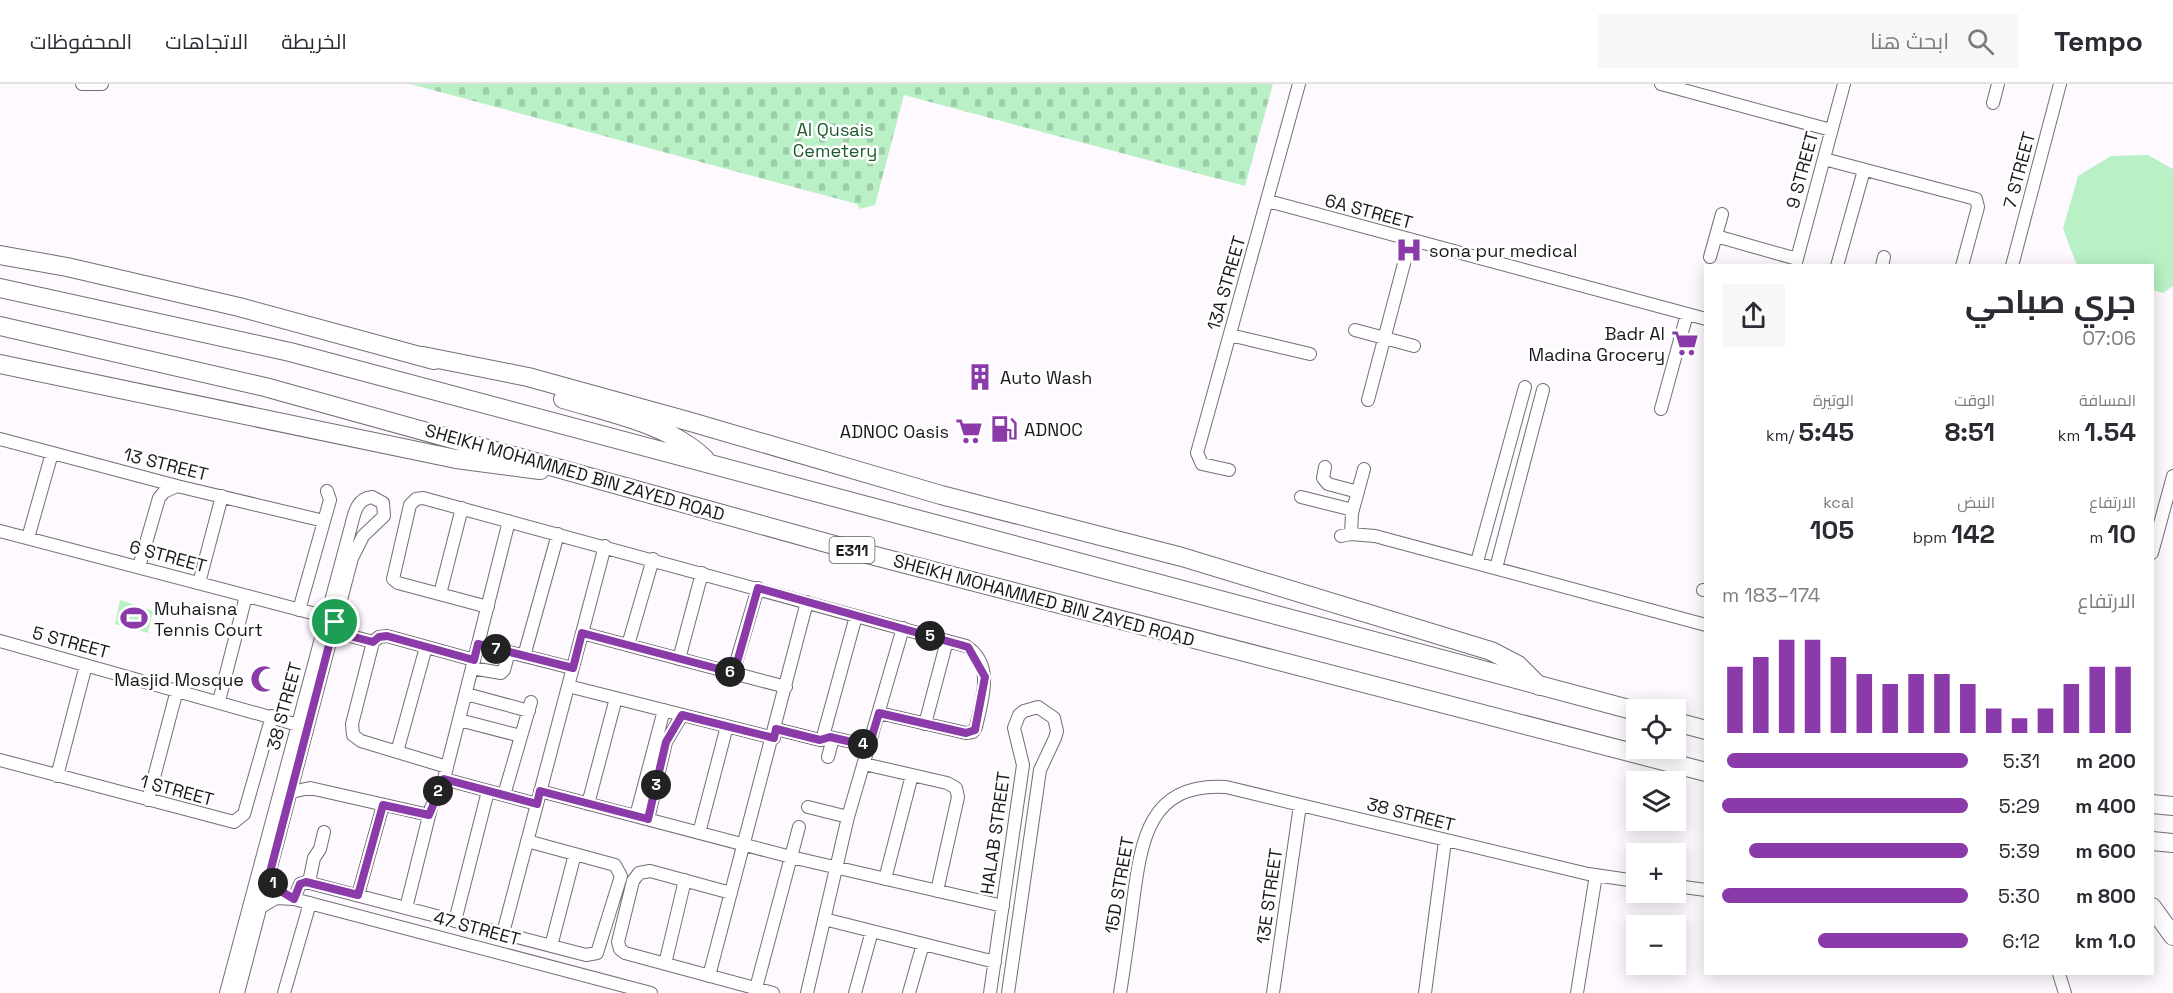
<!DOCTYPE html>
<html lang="ar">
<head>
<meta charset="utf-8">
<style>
	:root { --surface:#fff; --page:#f7f7f7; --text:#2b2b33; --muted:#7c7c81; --line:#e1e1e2; --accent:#8b3aaa }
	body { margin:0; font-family:"Space Grotesk",Cairo,sans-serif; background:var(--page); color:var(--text); direction:rtl; height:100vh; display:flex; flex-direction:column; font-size:22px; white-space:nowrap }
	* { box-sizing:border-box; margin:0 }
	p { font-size:20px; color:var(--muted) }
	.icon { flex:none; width:33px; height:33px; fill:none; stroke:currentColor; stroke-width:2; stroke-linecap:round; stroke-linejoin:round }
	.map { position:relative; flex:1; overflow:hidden; direction:ltr }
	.details { position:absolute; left:1704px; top:180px; width:450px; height:711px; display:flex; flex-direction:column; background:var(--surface); border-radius:0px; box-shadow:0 3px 15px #0003; direction:rtl }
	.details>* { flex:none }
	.fabs { position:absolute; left:1626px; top:615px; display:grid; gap:12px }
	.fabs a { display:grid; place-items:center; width:60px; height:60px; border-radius:0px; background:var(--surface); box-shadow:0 3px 15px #0003; font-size:30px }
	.pin { position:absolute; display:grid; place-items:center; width:51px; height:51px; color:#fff; margin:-26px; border:3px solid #fff; border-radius:50%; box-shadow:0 2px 6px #0007 }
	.km { position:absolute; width:30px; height:30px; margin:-15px; border-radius:50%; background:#222; color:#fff; font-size:16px; line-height:30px; text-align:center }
	.round { display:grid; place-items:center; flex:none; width:63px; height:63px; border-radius:0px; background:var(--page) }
	.head { display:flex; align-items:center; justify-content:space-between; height:102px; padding:0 18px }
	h1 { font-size:33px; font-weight:700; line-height:45px }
	.metrics { display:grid; grid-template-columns:repeat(3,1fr); gap:9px; height:102px; padding:6px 18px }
	.metrics div { display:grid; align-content:center }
	.metrics b { font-size:26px; font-weight:700 }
	.metrics small { font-size:16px; font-weight:400 }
	.metrics p { font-size:16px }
	.chart { height:168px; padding:12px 18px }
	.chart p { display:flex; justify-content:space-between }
	.chart svg { width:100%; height:108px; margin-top:6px; stroke:var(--accent); stroke-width:6 }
	ul { padding:0 18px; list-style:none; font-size:20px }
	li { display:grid; grid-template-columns:96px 72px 1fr; align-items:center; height:45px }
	li i { height:15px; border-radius:8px; background:var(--accent) }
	header { display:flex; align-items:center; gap:36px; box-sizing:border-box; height:84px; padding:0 30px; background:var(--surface); border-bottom:2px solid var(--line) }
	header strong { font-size:28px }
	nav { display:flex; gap:33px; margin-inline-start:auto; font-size:21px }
	.search { width:420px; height:54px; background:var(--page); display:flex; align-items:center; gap:15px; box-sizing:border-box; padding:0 21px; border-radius:0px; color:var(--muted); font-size:22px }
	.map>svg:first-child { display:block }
</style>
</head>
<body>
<header>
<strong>Tempo</strong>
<div class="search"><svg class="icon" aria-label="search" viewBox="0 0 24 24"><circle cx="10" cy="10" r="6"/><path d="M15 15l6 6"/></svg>ابحث هنا</div>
<nav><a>الخريطة</a><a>الاتجاهات</a><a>المحفوظات</a></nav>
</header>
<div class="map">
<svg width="2173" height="909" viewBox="0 0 2173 909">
	<defs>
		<pattern id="cemetery-stones" width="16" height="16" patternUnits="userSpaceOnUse" patternTransform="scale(1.5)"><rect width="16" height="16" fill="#b9f0c5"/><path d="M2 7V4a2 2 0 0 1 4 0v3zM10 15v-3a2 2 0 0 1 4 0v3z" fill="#9ecda9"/></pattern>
	</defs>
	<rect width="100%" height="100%" fill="#fdf9fe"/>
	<path fill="#b9f0c5" d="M2148,71L2173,85V202L2163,209L2153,206L2152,182L2077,181L2063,145L2078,92L2111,72Z
		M120,516L153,527L148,549L115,540Z"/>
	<path fill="url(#cemetery-stones)" d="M410,0H1273L1245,102L904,11L875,121L860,125L857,120Z"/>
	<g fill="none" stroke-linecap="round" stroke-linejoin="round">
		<defs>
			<path id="minor" d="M82,0H102
				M1661,0L1831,46
				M1993,19L1998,0
				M1824,75L1976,115L1978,123L1962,182
				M1268,117L1706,235
				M1716,152L1797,175
				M1710,173L1722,130
				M1795,182L1844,0
				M1837,182L1864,86
				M1882,182L1884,173
				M2012,182L2060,0
				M1355,246L1414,262
				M1230,251L1310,270
				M1368,316L1410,157
				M1661,325L1687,230
				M0,355L177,402L324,437
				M1325,383L1323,394L1328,400L1358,408
				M1229,386L1202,380L1197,369L1299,0
				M1301,413L1353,426
				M0,447L327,533
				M1351,450L1352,429L1364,385
				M1341,452L1351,450L1375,452L1706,541
				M28,454L52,369
				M2152,469L2173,392
				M1477,478L1525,303
				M139,483L159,414L164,408L177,402
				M1496,484L1543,306
				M199,499L222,412
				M1703,506H1706
				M440,510L462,424
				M488,523L398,499L393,495L410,421L416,415L423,414L966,562C995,581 982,615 976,643L973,648L966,649L879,629
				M299,526L330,416L327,407
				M335,538L347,551L373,558
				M582,549L786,603
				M0,557L298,641
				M478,560L572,584
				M628,561L653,475
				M524,572L558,450
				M679,575L702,489
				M472,584L501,589L504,586L509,568
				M733,589L758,504
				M568,602L774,654
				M466,610L529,627
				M219,617L246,512
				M459,636L521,652
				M925,640L947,557
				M776,645L820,656L830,653L869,662
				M822,656L856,532
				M397,668L426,563
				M828,673L833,654
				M0,676L234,738L244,730L272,632
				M864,680L947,699L956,704L958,713L937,807
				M447,683L361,657L353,651L352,640L373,558L379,553L387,552L474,576
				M57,692L86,581
				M444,695L537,720
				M540,707L791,773L1003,822
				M291,708L310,704L429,731
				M504,711L531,618
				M148,716L177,606
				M588,720L616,614
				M808,723L848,733
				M636,732L664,626
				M648,735L666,658L682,631
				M699,749L727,642
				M885,795L912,691
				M309,798L314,774L320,765L324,748
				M1676,802L1706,806
				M731,809L650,787L639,789L633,797L618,858L620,865L625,869L773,909
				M358,811L383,721
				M294,815L300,800L306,798L586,871L597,869L621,792L615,781L527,757
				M261,823L276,814L294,815L651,909
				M406,824L431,724L444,695L509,437
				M824,835L995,878
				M455,837L488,707
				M503,849L605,462
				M551,862L575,770
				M665,880L685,796
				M2059,890L2065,909
				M709,892L807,518
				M756,904L799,743
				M226,909L350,446C354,432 355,415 372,413L383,419L384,432L363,452L352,474L238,909
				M284,909L310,819
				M807,909L848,733L903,544
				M855,909L872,847
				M909,909L923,860
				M990,909L1023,681L1014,644L1019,631L1024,627L1038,623L1054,634L1057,647L1055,654L1040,686L1008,909
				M1120,909C1125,879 1129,848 1133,818C1141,758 1148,698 1226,703L1588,790L1636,797
				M1273,909L1300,721
				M1425,909L1445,757
				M1577,909L1596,791"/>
			<path id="highway" d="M0,171L67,183L239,223L434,276
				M0,204L290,268L1636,627
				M0,242L265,303L852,466L1706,688
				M423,272L528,293L691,338L941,411L1182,473L1491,567L1518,581L1539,602
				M0,280L456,375L540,386
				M563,315C610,329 669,340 705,375
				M1676,638L1706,646
				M2152,720L2173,722
				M2152,757L2173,759
				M2152,823L2173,852"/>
		</defs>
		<use href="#minor" stroke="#756c77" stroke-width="14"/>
		<use href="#highway" stroke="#756c77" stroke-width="20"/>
		<use href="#minor" stroke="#fff" stroke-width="12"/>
		<use href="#highway" stroke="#fff" stroke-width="18"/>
	</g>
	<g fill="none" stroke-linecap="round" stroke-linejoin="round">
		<defs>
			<path id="route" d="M758,504L968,563L985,593L975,646L966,649L879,629L869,662L830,653L820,656L776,645L774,654L682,631L666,658L648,735L540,707L537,720L444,695L429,731L383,721L358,811L306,798L300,800L294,815L279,806L269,792L335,538L346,551L373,558L379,553L387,552L474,576L478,560L573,584L582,549L734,589Z"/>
		</defs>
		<use href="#route" stroke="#fff" stroke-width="12"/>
		<use href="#route" stroke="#8b3aaa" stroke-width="8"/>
	</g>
	<defs>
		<symbol id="hospital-bare" viewBox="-9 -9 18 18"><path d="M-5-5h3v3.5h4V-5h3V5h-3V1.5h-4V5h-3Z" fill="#8b3aaa" stroke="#fff" stroke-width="2.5" paint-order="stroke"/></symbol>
		<symbol id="supermarket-bare" viewBox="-9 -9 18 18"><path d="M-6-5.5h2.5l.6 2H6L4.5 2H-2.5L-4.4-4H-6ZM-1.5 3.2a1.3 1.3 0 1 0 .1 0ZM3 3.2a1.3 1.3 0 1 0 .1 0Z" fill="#8b3aaa" stroke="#fff" stroke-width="2.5" paint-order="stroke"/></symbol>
		<symbol id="building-bare" viewBox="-9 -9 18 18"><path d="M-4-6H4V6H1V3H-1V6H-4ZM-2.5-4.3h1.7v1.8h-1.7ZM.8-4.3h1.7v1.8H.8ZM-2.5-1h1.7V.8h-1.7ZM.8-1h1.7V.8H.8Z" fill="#8b3aaa" stroke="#fff" stroke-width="2.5" paint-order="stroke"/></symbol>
		<symbol id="fuel-bare" viewBox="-9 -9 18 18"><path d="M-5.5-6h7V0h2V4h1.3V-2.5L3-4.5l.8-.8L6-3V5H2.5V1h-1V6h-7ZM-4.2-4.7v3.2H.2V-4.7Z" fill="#8b3aaa" stroke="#fff" stroke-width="2.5" paint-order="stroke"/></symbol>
		<symbol id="stadium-bare" viewBox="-9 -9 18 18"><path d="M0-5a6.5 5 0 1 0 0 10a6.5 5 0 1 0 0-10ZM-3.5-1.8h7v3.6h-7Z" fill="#8b3aaa" stroke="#fff" stroke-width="2.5" paint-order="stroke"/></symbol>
		<symbol id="mosque-bare" viewBox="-9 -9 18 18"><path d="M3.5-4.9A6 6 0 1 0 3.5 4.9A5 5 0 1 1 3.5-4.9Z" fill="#8b3aaa" stroke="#fff" stroke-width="2.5" paint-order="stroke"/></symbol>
	</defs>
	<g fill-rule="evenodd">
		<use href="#hospital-bare" x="1390" y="147" width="38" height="38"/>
		<use href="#supermarket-bare" x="1666" y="240" width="38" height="38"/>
		<use href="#building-bare" x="961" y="274" width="38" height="38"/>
		<use href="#fuel-bare" x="985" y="326" width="38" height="38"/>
		<use href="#supermarket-bare" x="950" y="328" width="38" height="38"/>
		<use href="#stadium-bare" x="115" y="515" width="38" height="38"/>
		<use href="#mosque-bare" x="245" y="576" width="38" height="38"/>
	</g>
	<g text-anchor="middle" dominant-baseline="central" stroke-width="5" stroke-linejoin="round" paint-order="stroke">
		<rect fill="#fff" stroke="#5f5d60" stroke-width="1.5" x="829.5" y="453" width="45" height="26" rx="4.5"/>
		<g font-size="16" font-weight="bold" fill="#1b181c">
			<text x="852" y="466">E311</text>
		</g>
		<g font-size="18" fill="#1d5a31" stroke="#fff">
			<text x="835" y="45">Al Qusais<tspan x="835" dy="21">Cemetery</tspan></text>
		</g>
		<g font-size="18" fill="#1b181c" stroke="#fff">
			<text transform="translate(1802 86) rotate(-75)">9 STREET</text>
			<text transform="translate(2019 86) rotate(-75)">7 STREET</text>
			<text transform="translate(1369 127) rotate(15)">6A STREET</text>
			<text transform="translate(1226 199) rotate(-74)">13A STREET</text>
			<text transform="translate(166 380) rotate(14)">13 STREET</text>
			<text transform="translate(575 388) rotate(16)">SHEIKH MOHAMMED BIN ZAYED ROAD</text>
			<text transform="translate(168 472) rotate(15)">6 STREET</text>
			<text transform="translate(1044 516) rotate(15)">SHEIKH MOHAMMED BIN ZAYED ROAD</text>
			<text transform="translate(71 558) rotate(15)">5 STREET</text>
			<text transform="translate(284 622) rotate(-75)">38 STREET</text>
			<text transform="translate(177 706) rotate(15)">1 STREET</text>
			<text transform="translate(1411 730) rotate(14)">38 STREET</text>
			<text transform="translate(995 749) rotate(-82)">HALAB STREET</text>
			<text transform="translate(1119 801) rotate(-80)">15D STREET</text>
			<text transform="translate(1269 812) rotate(-82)">13E STREET</text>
			<text transform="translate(477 844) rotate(15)">47 STREET</text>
		</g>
		<g font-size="18" fill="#1b181c" stroke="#fff" text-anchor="start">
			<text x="1429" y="166">sona pur medical</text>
			<text x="1665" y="249" text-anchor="end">Badr Al<tspan x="1665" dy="21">Madina Grocery</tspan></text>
			<text x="1000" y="293">Auto Wash</text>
			<text x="1024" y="345">ADNOC</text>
			<text x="949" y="347" text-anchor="end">ADNOC Oasis</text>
			<text x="154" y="524">Muhaisna<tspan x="154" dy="21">Tennis Court</tspan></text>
			<text x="244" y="595" text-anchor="end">Masjid Mosque</text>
		</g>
	</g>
</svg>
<div class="fabs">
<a><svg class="icon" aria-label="locate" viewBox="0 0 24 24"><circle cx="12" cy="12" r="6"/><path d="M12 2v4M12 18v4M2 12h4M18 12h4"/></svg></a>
<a><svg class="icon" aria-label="layers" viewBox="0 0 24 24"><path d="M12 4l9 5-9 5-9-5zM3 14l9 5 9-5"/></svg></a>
<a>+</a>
<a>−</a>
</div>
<div class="pin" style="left:335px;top:538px;background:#1e9e55"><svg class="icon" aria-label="arrive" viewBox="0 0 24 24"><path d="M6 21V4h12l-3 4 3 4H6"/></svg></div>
<b class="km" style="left:273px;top:799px">1</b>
<b class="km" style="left:438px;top:707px">2</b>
<b class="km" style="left:656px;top:701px">3</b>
<b class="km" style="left:863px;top:660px">4</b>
<b class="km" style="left:930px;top:552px">5</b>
<b class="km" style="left:730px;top:588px">6</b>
<b class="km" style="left:496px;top:565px">7</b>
<section class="details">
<div class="head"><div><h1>جري صباحي</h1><p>07:06</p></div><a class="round"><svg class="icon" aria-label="share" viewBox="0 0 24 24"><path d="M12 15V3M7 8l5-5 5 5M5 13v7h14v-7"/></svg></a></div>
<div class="metrics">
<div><p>المسافة</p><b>1.54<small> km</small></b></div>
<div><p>الوقت</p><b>8:51</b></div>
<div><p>الوتيرة</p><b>5:45<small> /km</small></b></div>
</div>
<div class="metrics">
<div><p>الارتفاع</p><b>10<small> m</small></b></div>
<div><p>النبض</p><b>142<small> bpm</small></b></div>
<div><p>kcal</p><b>105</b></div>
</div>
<div class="chart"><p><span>الارتفاع</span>174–183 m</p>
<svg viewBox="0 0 160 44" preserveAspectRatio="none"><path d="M5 44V17M15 44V13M25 44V6M35 44V6M45 44V13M55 44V20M65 44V24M75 44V20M85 44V20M95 44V24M105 44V34M115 44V38M125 44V34M135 44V24M145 44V17M155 44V17"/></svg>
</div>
<ul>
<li><b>200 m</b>5:31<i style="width:98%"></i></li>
<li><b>400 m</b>5:29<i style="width:100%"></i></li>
<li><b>600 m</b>5:39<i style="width:89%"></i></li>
<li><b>800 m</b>5:30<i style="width:100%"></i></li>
<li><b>1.0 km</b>6:12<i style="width:61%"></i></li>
</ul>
</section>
</div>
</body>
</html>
